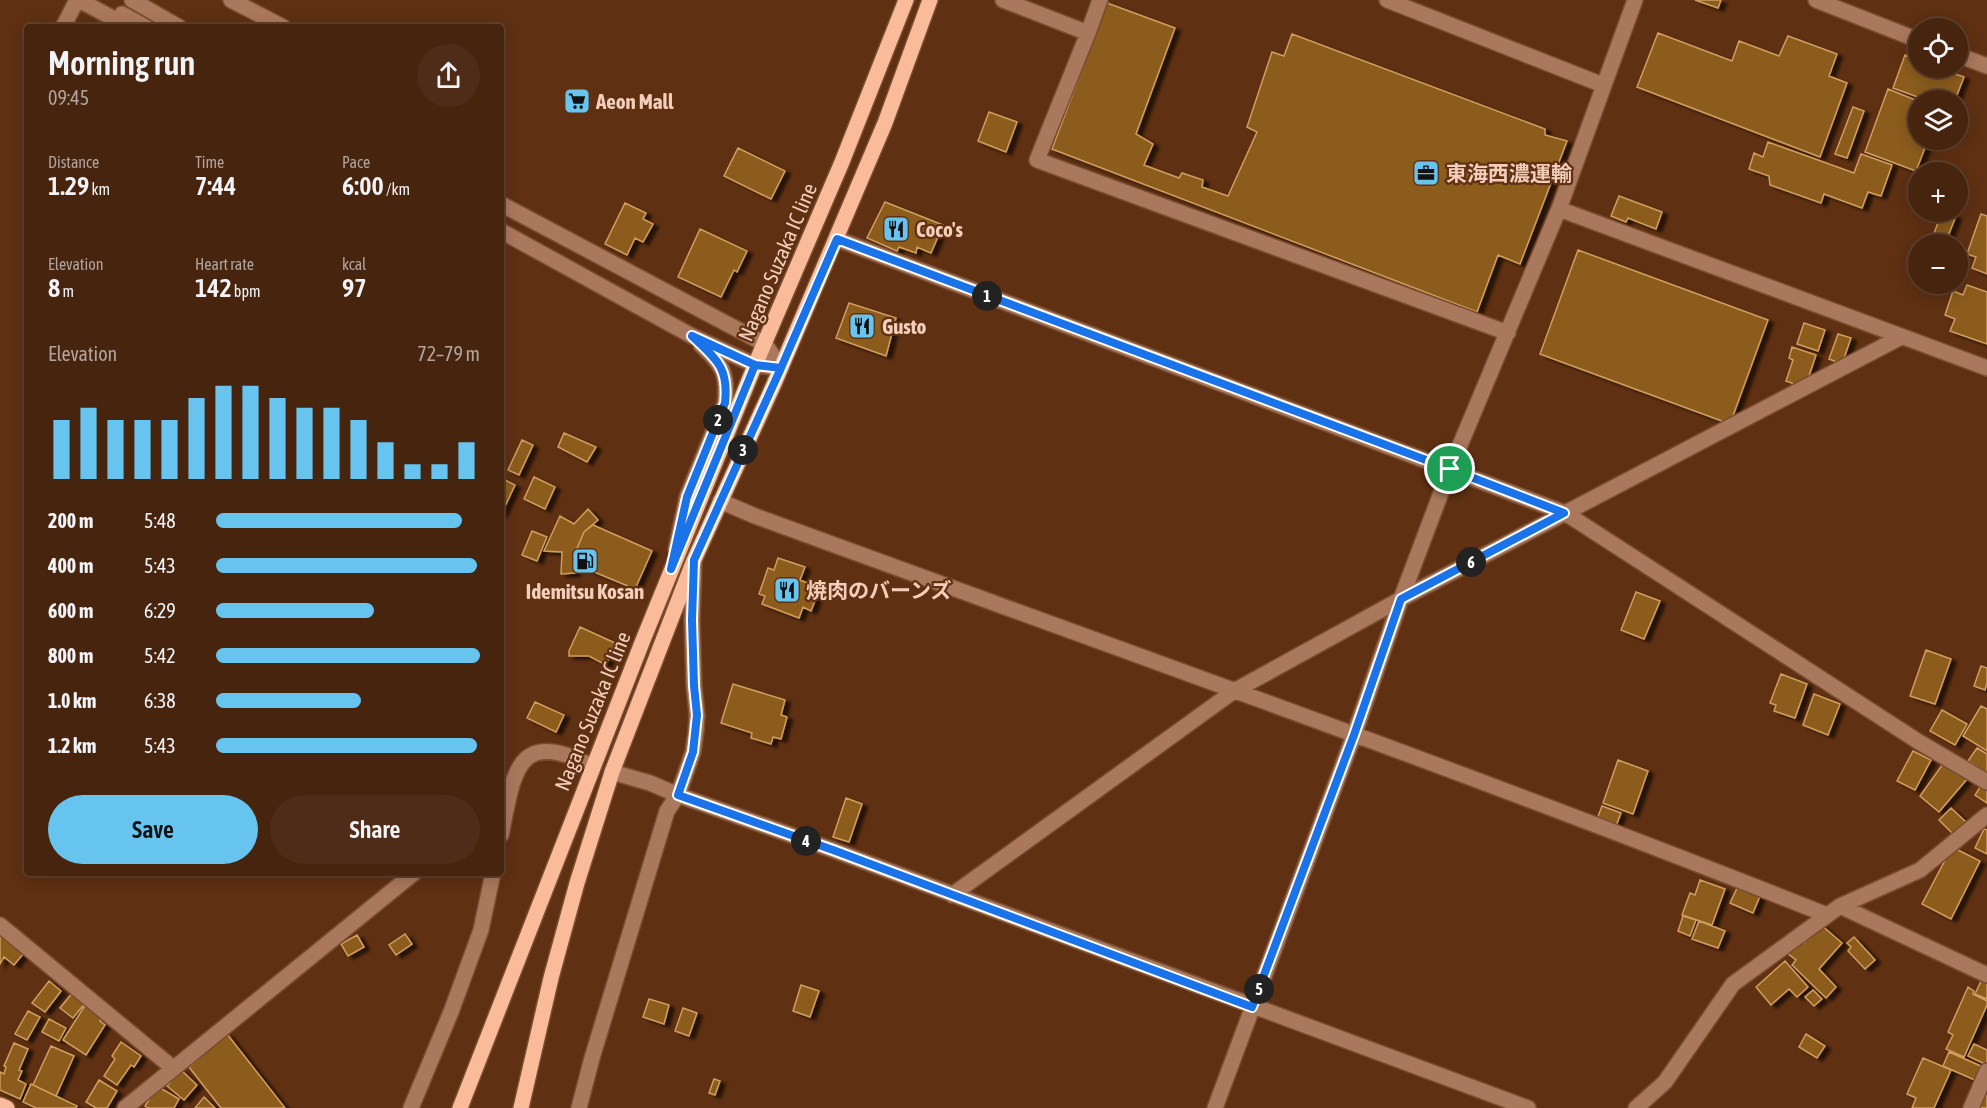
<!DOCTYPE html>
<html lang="en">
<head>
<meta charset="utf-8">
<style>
	:root { --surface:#47240e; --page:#4e2c17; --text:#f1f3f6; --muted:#b0a49e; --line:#5f412e; --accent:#67c4ef }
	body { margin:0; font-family:"Asap Condensed","Noto Sans JP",sans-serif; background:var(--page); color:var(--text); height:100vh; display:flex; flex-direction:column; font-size:22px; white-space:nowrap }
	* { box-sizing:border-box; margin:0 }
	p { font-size:20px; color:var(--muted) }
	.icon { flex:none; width:33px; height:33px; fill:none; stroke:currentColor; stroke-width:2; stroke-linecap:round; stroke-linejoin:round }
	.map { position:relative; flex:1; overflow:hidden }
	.side { position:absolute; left:24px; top:24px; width:480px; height:852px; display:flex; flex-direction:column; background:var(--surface); border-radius:6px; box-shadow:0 3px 15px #0003,0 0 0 2px var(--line) }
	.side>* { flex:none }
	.tools { position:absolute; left:1908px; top:18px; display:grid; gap:12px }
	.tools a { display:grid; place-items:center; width:60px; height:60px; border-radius:50%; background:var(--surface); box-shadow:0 3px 15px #0003,0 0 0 2px var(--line); font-size:30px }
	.pin { position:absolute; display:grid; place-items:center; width:51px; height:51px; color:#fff; margin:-26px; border:3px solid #fff; border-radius:50%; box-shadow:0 2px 6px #0007 }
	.km { position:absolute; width:30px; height:30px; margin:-15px; border-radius:50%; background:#222; color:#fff; font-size:16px; line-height:30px; text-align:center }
	.round { display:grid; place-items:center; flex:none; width:63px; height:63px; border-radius:32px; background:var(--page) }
	.headline { display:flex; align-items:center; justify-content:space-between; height:102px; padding:0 24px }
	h1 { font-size:33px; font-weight:600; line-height:45px }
	.figures { display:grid; grid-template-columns:repeat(3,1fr); gap:9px; height:102px; padding:6px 24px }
	.figures div { display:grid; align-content:center }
	.figures b { font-size:26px; font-weight:600 }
	.figures small { font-size:16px; font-weight:400 }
	.figures p { font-size:16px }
	.chart { height:168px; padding:12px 24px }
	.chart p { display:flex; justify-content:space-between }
	.chart svg { width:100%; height:108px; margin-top:6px; stroke:var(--accent); stroke-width:6 }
	.cta { display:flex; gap:12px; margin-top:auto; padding:12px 24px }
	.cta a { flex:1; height:69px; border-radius:36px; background:var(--accent); color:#111; font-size:24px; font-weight:600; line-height:69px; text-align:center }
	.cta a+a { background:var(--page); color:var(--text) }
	ul { padding:0 24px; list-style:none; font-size:20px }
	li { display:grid; grid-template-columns:96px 72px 1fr; align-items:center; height:45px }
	li i { height:15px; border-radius:8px; background:var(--accent) }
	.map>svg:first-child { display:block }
</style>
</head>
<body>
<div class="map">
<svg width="1987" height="1108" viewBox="0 0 1987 1108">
	<defs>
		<filter id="shadow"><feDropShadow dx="5.5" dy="3" stdDeviation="1.5" flood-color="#0009"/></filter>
	</defs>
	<rect width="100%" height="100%" fill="#5f3012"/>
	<path fill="#8b5c1b" stroke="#d09d5f" stroke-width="1.5" filter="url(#shadow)" d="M1695,0H1721L1718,8Z
		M1107,3L1175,28L1136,134L1153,144L1144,165L1179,178L1182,173L1203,180L1202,187L1228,196L1257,132L1247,127L1272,52L1284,56L1292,34L1545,129V135L1567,141L1520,264L1498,255L1477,312L1052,149Z
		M1658,33L1732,61L1739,41L1779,56L1788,36L1837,54L1829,76L1847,83L1820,157L1637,87Z
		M1905,55L1918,60V68H1938L1964,77L1955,100H1926L1893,88Z
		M1888,89L1918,101V140H1928L1916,171L1865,152Z
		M1853,107L1864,111L1847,158L1835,154Z
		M989,112L1017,122L1006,152L978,141Z
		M1768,142L1854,173L1861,154L1892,165L1881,196L1868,192L1862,208L1824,194L1821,203L1770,185L1769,176L1749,169L1754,153L1763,157Z
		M738,148L785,171L771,199L724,176Z
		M1619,196L1662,212L1656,229L1628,218L1626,222L1611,216Z
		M885,202L943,225L931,253L917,247L916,253L899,247L897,251L867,238Z
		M625,203L646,213L643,219L653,224L643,242L635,238L627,255L605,244Z
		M1942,212L1956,216L1945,244H1930Z
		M1981,214L1987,216V274L1972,268L1976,257L1967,254Z
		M700,229L747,251L737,272L734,270L721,297L678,277Z
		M1578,250L1768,320L1730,424L1540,354Z
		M1967,285L1987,292V344L1950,331L1955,319L1945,315L1953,291L1963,295Z
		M849,303L896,318L886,356L836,338Z
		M1804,323L1825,330L1818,351L1797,344Z
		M1838,334L1851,338L1842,364L1829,359Z
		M1792,347L1816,355L1809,376L1797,385L1786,381L1793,360L1789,358Z
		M564,433L596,447L587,462L558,447Z
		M522,440L533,445L519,475L508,470Z
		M534,477L555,487L545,509L524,499Z
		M501,478L515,485L501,515Z
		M588,509L598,520L584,532L575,553V573L561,574L562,552L544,551L560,516L574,524Z
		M593,525L652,551L635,589L575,564V553L584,532Z
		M532,531L547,537L537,561L522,555Z
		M778,558L805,567L800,580L820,588L811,611L803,607L799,618L762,604L765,596L759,594L768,568L774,570Z
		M1636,592L1660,601L1644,639L1621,630Z
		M580,627L615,643L606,665L589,656H569V651Z
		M1926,650L1951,659L1935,704L1910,696Z
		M1981,666L1987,668V683L1985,690L1974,686Z
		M1781,674L1807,684L1795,718L1774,711L1776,705L1770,703Z
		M733,684L785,700L781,715L787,717L781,739L773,737L771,744L751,738L752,733L721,723Z
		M1814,694L1840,704L1828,735L1803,725Z
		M535,702L564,715L556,732L527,718Z
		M1981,706L1987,709V751L1963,736Z
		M1942,710L1967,724L1955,745L1930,731Z
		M1977,748L1987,754V773L1968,761Z
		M1913,751L1931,760L1915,790L1897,781Z
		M1618,760L1648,771L1633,814L1603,803Z
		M1945,761L1967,779L1939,812L1920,796Z
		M1982,784L1987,788V803L1975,795Z
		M846,798L862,804L849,842L833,837Z
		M1602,806L1621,813L1616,826L1597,819Z
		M1951,808L1966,822L1954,835L1939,820Z
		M1984,829L1987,830V854L1975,848Z
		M1952,847L1980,861L1951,919L1922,904Z
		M1700,880L1725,889L1712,925L1682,915L1690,893L1695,895Z
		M1738,886L1760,896L1753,913L1730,903Z
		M1683,916L1696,920L1690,936L1678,931Z
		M1699,921L1725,931L1718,948L1692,939Z
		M1820,924L1842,943L1819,969L1836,987L1826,998L1792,965L1796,960L1787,953L1798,939L1804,943Z
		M405,934L412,944L396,955L389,945Z
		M0,935L24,953L14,965L4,957L0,964Z
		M357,935L364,947L348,956L341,944Z
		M1854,937L1875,960L1865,969L1848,951L1851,947L1847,943Z
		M1785,961L1808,987L1797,997L1789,989L1771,1005L1756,987Z
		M1982,979L1987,981V999L1975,994Z
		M49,981L61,991L45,1012L32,1003Z
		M801,985L819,991L810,1017L793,1011Z
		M1968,987L1974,991L1973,994L1987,1001V1005L1964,1057L1946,1049L1953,1035L1948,1032Z
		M1813,990L1822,999L1814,1006L1805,997Z
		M73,992L86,1002L73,1018L60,1008Z
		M649,999L669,1005L664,1024L643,1017Z
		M86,1004L103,1016L100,1021L105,1025L86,1055L63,1040Z
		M683,1008L697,1013L689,1036L675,1031Z
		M28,1011L40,1017L27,1040L15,1034Z
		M49,1019L66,1028L59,1041L42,1032Z
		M227,1034L285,1108H221L189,1067Z
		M1806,1034L1825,1046L1817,1058L1799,1047Z
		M121,1042L141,1056L134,1067L131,1065L117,1085L104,1076L115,1059L112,1056Z
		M14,1043L28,1049L19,1070L22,1071L18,1080L26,1084L20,1099L0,1090V1072L4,1074L6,1067L4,1066Z
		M1974,1044L1987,1050V1065L1968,1056Z
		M51,1046L74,1056L56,1096L33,1085Z
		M1949,1052L1983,1067L1977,1081L1943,1066Z
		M1923,1058L1951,1070L1934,1108H1912L1916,1098L1907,1094Z
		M181,1070L197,1085L184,1100L167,1086Z
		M714,1079L720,1081L715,1095L709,1093Z
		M99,1080L117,1091L107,1108H96L86,1102Z
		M31,1084L77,1106L76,1108H36L23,1102Z
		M157,1086L179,1099L174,1108H148L145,1106Z
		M1985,1095L1987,1096V1108H1983L1980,1107Z
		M204,1097L215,1108H195Z"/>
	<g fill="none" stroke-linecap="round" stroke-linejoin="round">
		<defs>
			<path id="minor" d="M79,0L129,27
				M132,0L179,27
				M231,0L283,27
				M1003,0L1088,33L1100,0
				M1387,0L1603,85
				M1816,0L1918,40
				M122,14L146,27
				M63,27L77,0
				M1088,33L1037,160L1508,333
				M1958,55L1987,66
				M501,204L765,344L781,368
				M1559,209L1987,368
				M501,231L692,336L755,365L781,368
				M837,239L1565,513L1919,742L1987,782
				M720,501L755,516C1113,647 1473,774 1827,915
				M676,549L687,497L725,403C728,373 722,364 701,345
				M612,772L650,783L678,795L833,850L1528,1108
				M501,835C514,772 516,727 592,766
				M952,895L1234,691L1401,599L1901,337
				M1840,906L1987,975
				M0,925L173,1068
				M125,1108L414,873
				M411,1108L451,1012L481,930L493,873
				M579,1108L592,1058L667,811L678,795L693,752L696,731L697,715L694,686L692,620L694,563
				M1215,1108L1354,735L1401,599L1450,469L1559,209L1635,0
				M1636,1108L1665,1082L1733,984L1840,906L1920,870L1987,815
				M1971,1108L1987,1071"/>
			<path id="major" d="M0,1105L7,1108
				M460,1108L643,640L755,365L842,162L906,0
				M521,1108L551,978L577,883L612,772L694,560L774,384L885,123L930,0"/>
		</defs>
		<use href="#minor" stroke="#7a4c30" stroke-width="18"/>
		<use href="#major" stroke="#7a4c30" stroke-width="18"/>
		<use href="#minor" stroke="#aa785c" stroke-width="15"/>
		<use href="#major" stroke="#f9bb99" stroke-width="15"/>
	</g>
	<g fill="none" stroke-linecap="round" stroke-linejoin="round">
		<defs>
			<path id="route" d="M1450,469L837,239L781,368L755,365L692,336C716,359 729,367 725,403L687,497L671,569L755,365L781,368L694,560L692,620L694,686L697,715L693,752L678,795L833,850L1252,1007L1354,735L1401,599L1564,513L1450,469"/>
		</defs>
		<use href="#route" stroke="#fff" stroke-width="12"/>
		<use href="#route" stroke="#1a73e8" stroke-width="8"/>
	</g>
	<defs>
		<symbol id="supermarket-square" viewBox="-11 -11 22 22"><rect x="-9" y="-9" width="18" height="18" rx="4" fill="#67c4ef" stroke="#5f3012"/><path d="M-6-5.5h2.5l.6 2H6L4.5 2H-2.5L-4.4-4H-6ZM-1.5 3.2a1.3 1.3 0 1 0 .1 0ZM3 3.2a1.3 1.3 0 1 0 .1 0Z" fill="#111"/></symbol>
		<symbol id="office-square" viewBox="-11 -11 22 22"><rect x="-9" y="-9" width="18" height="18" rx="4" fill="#67c4ef" stroke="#5f3012"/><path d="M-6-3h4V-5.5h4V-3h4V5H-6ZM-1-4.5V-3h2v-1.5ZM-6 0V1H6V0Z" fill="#111"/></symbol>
		<symbol id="restaurant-square" viewBox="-11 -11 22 22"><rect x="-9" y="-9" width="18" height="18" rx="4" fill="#67c4ef" stroke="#5f3012"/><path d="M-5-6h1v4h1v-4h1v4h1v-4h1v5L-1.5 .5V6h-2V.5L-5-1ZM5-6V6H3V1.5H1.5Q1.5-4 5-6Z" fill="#111"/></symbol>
		<symbol id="fuel-square" viewBox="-11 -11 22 22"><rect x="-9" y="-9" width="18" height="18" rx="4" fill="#67c4ef" stroke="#5f3012"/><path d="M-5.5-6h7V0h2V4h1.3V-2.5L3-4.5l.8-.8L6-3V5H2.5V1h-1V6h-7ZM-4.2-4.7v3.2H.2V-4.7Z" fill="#111"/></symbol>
	</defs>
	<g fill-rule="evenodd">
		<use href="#supermarket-square" x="562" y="86" width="30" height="30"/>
		<use href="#office-square" x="1411" y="158" width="30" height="30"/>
		<use href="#restaurant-square" x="881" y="214" width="30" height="30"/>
		<use href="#restaurant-square" x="847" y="311" width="30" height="30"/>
		<use href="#fuel-square" x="570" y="546" width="30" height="30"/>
		<use href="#restaurant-square" x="772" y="575" width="30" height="30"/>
	</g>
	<g text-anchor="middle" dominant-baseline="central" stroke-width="4.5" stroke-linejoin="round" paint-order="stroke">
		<g font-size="21" font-weight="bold" fill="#f3ceba" stroke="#5f3012" text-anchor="start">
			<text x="596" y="101">Aeon Mall</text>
			<text x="1446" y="173">東海西濃運輸</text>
			<text x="916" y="229">Coco's</text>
			<text x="882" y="326">Gusto</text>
			<text x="806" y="590">焼肉のバーンズ</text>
			<text x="585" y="591" text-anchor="middle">Idemitsu Kosan</text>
		</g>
		<g font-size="21" fill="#f3ceba" stroke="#5f3012">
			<text transform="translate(777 262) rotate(-67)">Nagano Suzaka IC line</text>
			<text transform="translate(592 711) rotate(-68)">Nagano Suzaka IC line</text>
		</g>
	</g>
</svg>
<div class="tools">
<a><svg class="icon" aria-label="locate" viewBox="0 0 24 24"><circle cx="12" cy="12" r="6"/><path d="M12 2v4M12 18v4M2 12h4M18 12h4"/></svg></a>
<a><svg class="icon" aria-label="layers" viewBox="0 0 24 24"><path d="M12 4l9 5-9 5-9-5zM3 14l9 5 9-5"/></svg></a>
<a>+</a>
<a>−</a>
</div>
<div class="pin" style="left:1450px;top:469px;background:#1e9e55"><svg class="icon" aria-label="arrive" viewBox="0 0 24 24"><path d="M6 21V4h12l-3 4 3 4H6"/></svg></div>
<b class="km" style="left:987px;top:296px">1</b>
<b class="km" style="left:718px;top:420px">2</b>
<b class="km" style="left:743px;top:450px">3</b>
<b class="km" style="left:806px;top:841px">4</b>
<b class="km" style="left:1259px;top:989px">5</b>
<b class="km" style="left:1471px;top:562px">6</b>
<section class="side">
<div class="headline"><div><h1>Morning run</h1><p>09:45</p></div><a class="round"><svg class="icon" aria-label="share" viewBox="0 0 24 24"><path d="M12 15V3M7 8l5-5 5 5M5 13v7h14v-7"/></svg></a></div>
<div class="figures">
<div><p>Distance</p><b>1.29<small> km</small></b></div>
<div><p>Time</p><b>7:44</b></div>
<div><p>Pace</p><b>6:00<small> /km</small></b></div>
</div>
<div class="figures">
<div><p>Elevation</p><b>8<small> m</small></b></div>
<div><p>Heart rate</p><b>142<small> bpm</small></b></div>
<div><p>kcal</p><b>97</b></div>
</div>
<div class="chart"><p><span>Elevation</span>72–79 m</p>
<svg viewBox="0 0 160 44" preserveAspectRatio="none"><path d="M5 44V20M15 44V15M25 44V20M35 44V20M45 44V20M55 44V11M65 44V6M75 44V6M85 44V11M95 44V15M105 44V15M115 44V20M125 44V29M135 44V38M145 44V38M155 44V29"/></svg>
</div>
<ul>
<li><b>200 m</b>5:48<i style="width:93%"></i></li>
<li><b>400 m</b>5:43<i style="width:99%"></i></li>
<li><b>600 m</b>6:29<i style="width:60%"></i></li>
<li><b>800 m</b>5:42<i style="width:100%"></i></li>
<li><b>1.0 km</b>6:38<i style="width:55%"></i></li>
<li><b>1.2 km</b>5:43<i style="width:99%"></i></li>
</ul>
<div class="cta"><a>Save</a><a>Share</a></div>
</section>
</div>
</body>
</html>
